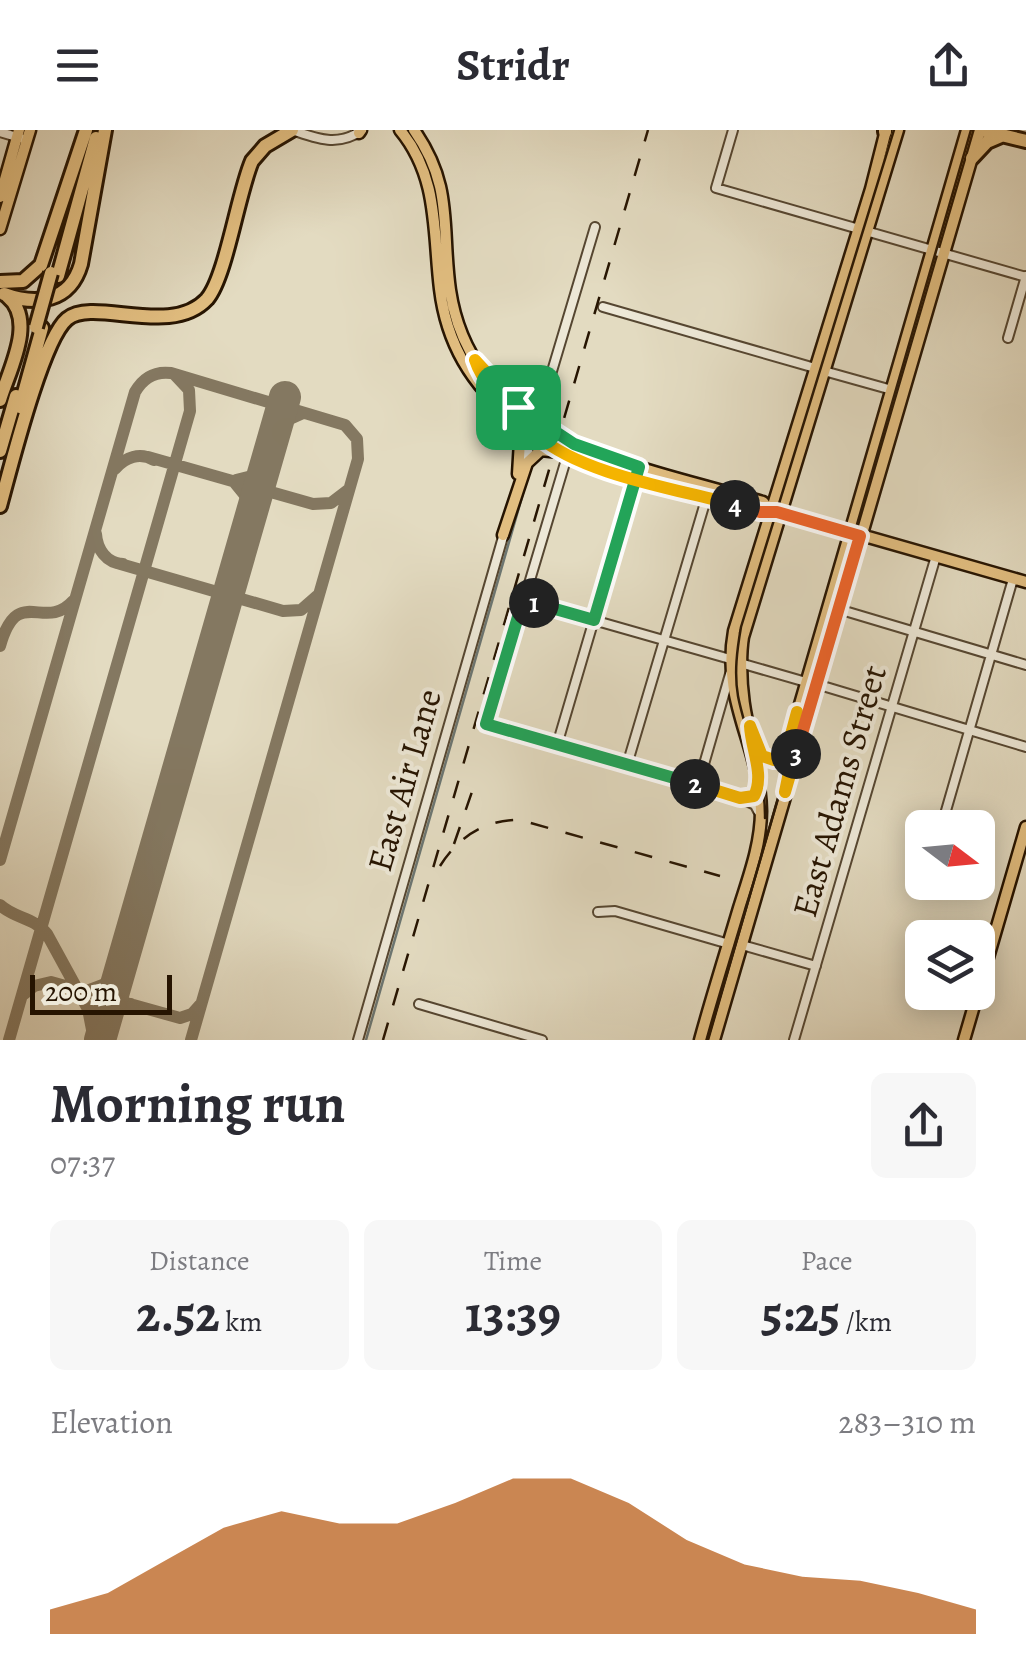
<!DOCTYPE html>
<html lang="en">
<head>
<meta charset="utf-8">
<style>
	:root { --surface:#fff; --page:#f7f7f7; --text:#2b2b33; --muted:#7c7c81; --accent:#b45309 }
	body { margin:0; font-family:Alegreya,serif; background:var(--page); color:var(--text); height:100vh; display:flex; flex-direction:column; font-size:38px; white-space:nowrap }
	* { box-sizing:border-box; margin:0 }
	p { font-size:32px; color:var(--muted) }
	.icon { flex:none; width:55px; height:55px; fill:none; stroke:currentColor; stroke-width:2; stroke-linecap:round; stroke-linejoin:round }
	.map { position:relative; height:910px; overflow:hidden }
	.sheet { display:flex; flex-direction:column; background:var(--surface); flex:1 }
	.sheet>* { flex:none }
	.needle { width:65px; rotate:106deg }
	.controls { position:absolute; left:905px; top:680px; display:grid; gap:20px }
	.controls a { display:grid; place-items:center; width:90px; height:90px; border-radius:15px; background:var(--surface); box-shadow:0 5px 25px #0003; font-size:50px }
	.scale { position:absolute; left:30px; bottom:25px; width:142px; box-sizing:border-box; padding-left:10px; border:5px solid #261401; border-top:0; font-size:28px; line-height:35px; white-space:nowrap; color:#261401; -webkit-text-stroke:8px #ede8d7; paint-order:stroke }
	.pin { position:absolute; display:grid; place-items:center; width:85px; height:85px; color:#fff; margin:-42px; border-radius:20px; box-shadow:0 5px 15px #0006 }
	.km { position:absolute; width:50px; height:50px; margin:-25px; border-radius:50%; background:#222; color:#fff; font-size:28px; line-height:50px; text-align:center }
	.round { display:grid; place-items:center; flex:none; width:105px; height:105px; border-radius:15px; background:var(--page) }
	.headline { display:flex; align-items:center; justify-content:space-between; height:170px; padding:0 50px }
	h1 { font-size:55px; font-weight:600; line-height:75px }
	.figures { display:grid; grid-template-columns:repeat(3,1fr); gap:15px; height:170px; padding:10px 50px }
	.figures div { display:grid; align-content:center; border-radius:15px; background:var(--page); text-align:center }
	.figures b { font-size:50px; font-weight:600 }
	.figures small { font-size:28px; font-weight:400 }
	.figures p { font-size:28px }
	.chart { height:280px; padding:20px 50px }
	.chart p { display:flex; justify-content:space-between }
	.chart svg { width:100%; height:180px; margin-top:10px; fill:var(--accent); opacity:.7 }
	header { display:flex; justify-content:space-between; align-items:center; height:130px; padding:0 50px; background:var(--surface); font-size:45px; font-weight:600 }
	.map>svg:first-child { display:block }
</style>
</head>
<body>
<header><svg class="icon" aria-label="menu" viewBox="0 0 24 24"><path d="M4 6h16M4 12h16M4 18h16"/></svg>Stridr<svg class="icon" aria-label="share" viewBox="0 0 24 24"><path d="M12 15V3M7 8l5-5 5 5M5 13v7h14v-7"/></svg></header>
<div class="map">
<svg width="1026" height="910" viewBox="0 0 1026 910">
	<rect width="100%" height="100%" fill="#e3dbc1"/>
	<filter id="stains"><feTurbulence type="fractalNoise" baseFrequency=".002" numOctaves="4"/><feColorMatrix values="0 0 0 0 .2 0 0 0 0 .09 0 0 0 0 .02 0 0 0 .5 -.17"/></filter>
	<radialGradient id="worn" r=".72"><stop offset=".6" stop-color="#630" stop-opacity="0"/><stop offset="1" stop-color="#630" stop-opacity=".3"/></radialGradient>
	<g fill="none" stroke-linecap="round" stroke-linejoin="round">
		<path stroke="#6c7672" stroke-width="2.5" d="M366,910L530,339"/>
		<path stroke="#847861" stroke-width="12" d="M273,309L283,292L303,283
			M148,327L313,374L331,373L348,360
			M115,339C125,327 140,322 154,330
			M236,350L252,346L267,329
			M235,353L248,369L249,390
			M96,404C97,419 106,433 123,434
			M117,433L283,481L301,480L317,466
			M0,516C18,453 44,503 73,471
			M0,730L135,262C143,248 155,241 171,243L345,295L357,309L358,329L191,910
			M0,775C15,789 34,787 47,804L88,879L94,910
			M89,860L110,852L121,835
			M24,864L34,856L51,852L180,888L192,884L200,875
			M104,896L114,878L131,874
			M9,910L190,281L189,260L174,244"/>
		<path stroke="#847861" stroke-width="32" d="M100,910L285,267"/>
		<defs>
			<path id="minor" d="M292,0C317,9 339,17 362,0
				M733,0L716,58L1026,147
				M0,2L27,10
				M603,177L815,238
				M1008,208L1026,146
				M824,241L892,260
				M544,268L595,97
				M568,323L487,594L740,668L755,675L758,681
				M522,339L534,303
				M523,470L730,529
				M838,479L1026,535
				M740,533L806,552
				M816,554L1026,617
				M557,615L639,337
				M627,635L707,366
				M698,655L730,544
				M941,698L1013,449
				M598,782L615,781L729,814
				M742,815L816,836
				M419,874L542,910
				M358,910L505,400
				M794,910L936,426"/>
			<path id="major" d="M400,0C439,47 433,102 440,159C459,319 634,347 760,381H777L1026,452
				M414,0C454,57 441,97 450,160C473,313 642,337 763,372L769,380
				M898,0L743,507C738,537 742,611 767,630L780,628L787,619L967,0
				M359,3L361,0
				M0,67L19,0
				M0,99L30,0
				M544,268L542,289L549,296
				M510,289L520,311L518,344
				M503,405L527,333L541,320L559,322
				M700,910C712,866 726,822 739,778C749,746 761,714 761,681C760,616 721,572 734,501L871,59L886,0
				M714,910L980,0
				M964,910L1026,697"/>
			<path id="highway" d="M885,0V2
				M981,0L1026,11
				M972,28L987,12L1001,6
				M58,146L96,8
				M0,152L23,151L41,135L86,0
				M4,164C37,176 70,172 81,134L105,0
				M0,270C9,240 37,190 7,166
				M20,277L42,198
				M0,321L16,266
				M0,376C10,340 42,210 67,189C94,167 171,208 207,169C226,147 238,63 252,31L265,16L292,0"/>
		</defs>
		<use href="#minor" stroke="#554631" stroke-width="12"/>
		<use href="#major" stroke="#261401" stroke-width="15"/>
		<use href="#highway" stroke="#261401" stroke-width="18"/>
		<use href="#minor" stroke="#ede8d7" stroke-width="8"/>
		<use href="#major" stroke="#e2be80" stroke-width="10"/>
		<use href="#highway" stroke="#e2be80" stroke-width="12"/>
		<path stroke="#261401" stroke-width="2.5" d="M765,688C766,644 746,608 738,566C734,543 737,520 741,497L894,0
			M708,910L971,0"/>
		<path stroke="#261401" stroke-width="2.5" stroke-dasharray="18 18" stroke-linecap="butt" d="M454,714L474,656
			M440,736C458,707 486,689 520,690L720,746
			M383,910L648,0"/>
		<defs>
			<path id="highway-bridge" d="M36,197L51,143"/>
		</defs>
		<use href="#highway-bridge" stroke="#261401" stroke-width="18" stroke-linecap="butt"/>
		<use href="#highway-bridge" stroke="#e2be80" stroke-width="12"/>
	</g>
	<g fill="none" stroke-linecap="round" stroke-linejoin="round">
		<defs>
			<path id="split-1" d="M518,277L574,314L639,337L594,490L534,473"/>
			<path id="split-2" d="M534,473L523,470L486,594L695,654"/>
			<path id="split-3" d="M695,654L740,668L754,666C765,645 751,619 750,596L762,626L774,630L786,623L797,582V603L785,662L796,624"/>
			<path id="split-4" d="M735,375L760,382H777L860,406L796,624"/>
			<path id="split-5" d="M518,277L475,230C483,255 504,272 524,289C530,294 533,301 538,306C583,345 678,359 735,375"/>
		</defs>
		<use href="#split-1" stroke="#fff" stroke-width="20"/>
		<use href="#split-2" stroke="#fff" stroke-width="20"/>
		<use href="#split-3" stroke="#fff" stroke-width="20"/>
		<use href="#split-4" stroke="#fff" stroke-width="20"/>
		<use href="#split-5" stroke="#fff" stroke-width="20"/>
		<use href="#split-1" stroke="#22a559" stroke-width="12"/>
		<use href="#split-2" stroke="#22a559" stroke-width="12"/>
		<use href="#split-3" stroke="#f5b400" stroke-width="12"/>
		<use href="#split-4" stroke="#f0652b" stroke-width="12"/>
		<use href="#split-5" stroke="#f5b400" stroke-width="12"/>
	</g>
	<g text-anchor="middle" dominant-baseline="central" stroke-width="8" stroke-linejoin="round" paint-order="stroke">
		<g font-size="35" fill="#261401" stroke="#ede8d7">
			<text transform="translate(404 650) rotate(-74)">East Air Lane</text>
			<text transform="translate(839 661) rotate(-74)">East Adams Street</text>
		</g>
	</g>
	<rect width="100%" height="100%" filter="url(#stains)"/>
	<rect width="100%" height="100%" fill="url(#worn)"/>
</svg>
<div class="controls">
<a><svg class="needle" viewBox="-14 -14 28 28"><path d="M0-13l5 13h-10z" fill="#e53935"/><path d="M0 13l5-13h-10z" fill="#7c7c81"/></svg></a>
<a><svg class="icon" aria-label="layers" viewBox="0 0 24 24"><path d="M12 4l9 5-9 5-9-5zM3 14l9 5 9-5"/></svg></a>
</div>
<div class="scale">200 m</div>
<div class="pin" style="left:518px;top:277px;background:#1e9e55"><svg class="icon" aria-label="arrive" viewBox="0 0 24 24"><path d="M6 21V4h12l-3 4 3 4H6"/></svg></div>
<b class="km" style="left:534px;top:473px">1</b>
<b class="km" style="left:695px;top:654px">2</b>
<b class="km" style="left:796px;top:624px">3</b>
<b class="km" style="left:735px;top:375px">4</b>
</div>
<section class="sheet">
<div class="headline"><div><h1>Morning run</h1><p>07:37</p></div><a class="round"><svg class="icon" aria-label="share" viewBox="0 0 24 24"><path d="M12 15V3M7 8l5-5 5 5M5 13v7h14v-7"/></svg></a></div>
<div class="figures">
<div><p>Distance</p><b>2.52<small> km</small></b></div>
<div><p>Time</p><b>13:39</b></div>
<div><p>Pace</p><b>5:25<small> /km</small></b></div>
</div>
<div class="chart"><p><span>Elevation</span>283–310 m</p>
<svg viewBox="0 0 160 44" preserveAspectRatio="none"><path d="M0 44V38L10 34L20 26L30 18L40 14L50 17L60 17L70 12L80 6L90 6L100 12L110 21L120 27L130 30L140 31L150 34L160 38V44z"/></svg>
</div>
</section>
</body>
</html>
